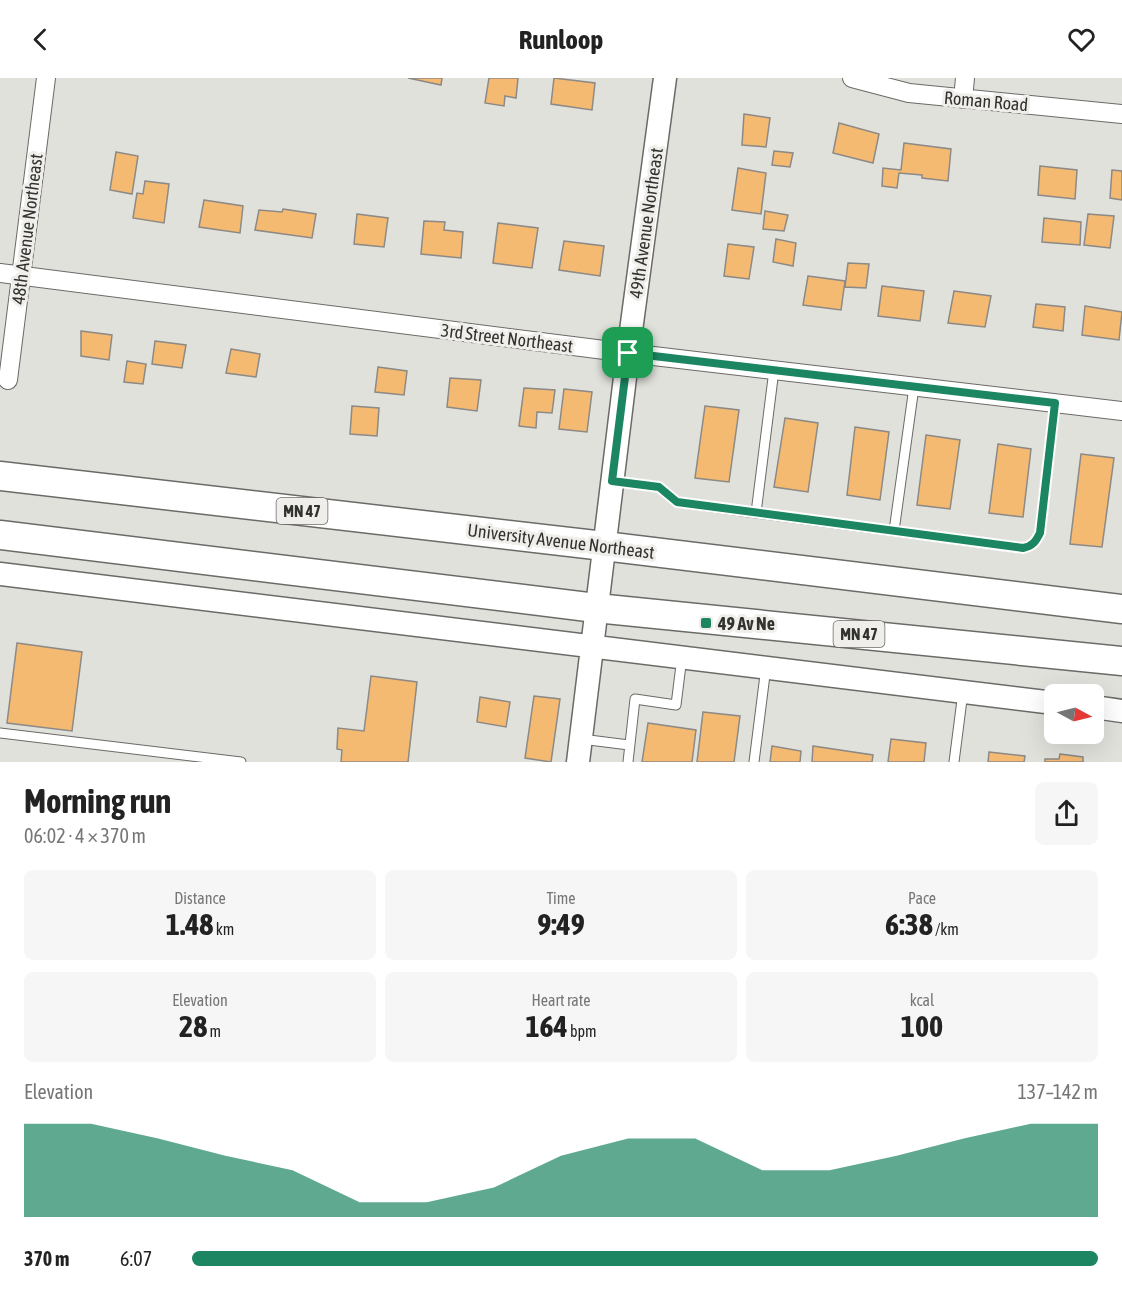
<!DOCTYPE html>
<html lang="en">
<head>
<meta charset="utf-8">
<style>
	:root { --surface:#fff; --page:#f6f6f6; --text:#222; --muted:#767676; --accent:#1c8662 }
	body { margin:0; font-family:"Asap Condensed",sans-serif; background:var(--page); color:var(--text); height:100vh; display:flex; flex-direction:column; font-size:22px; white-space:nowrap }
	* { box-sizing:border-box; margin:0 }
	p { font-size:20px; color:var(--muted) }
	.icon { flex:none; width:33px; height:33px; fill:none; stroke:currentColor; stroke-width:2; stroke-linecap:round; stroke-linejoin:round }
	.map { position:relative; height:684px; overflow:hidden }
	.side { display:flex; flex-direction:column; background:var(--surface); flex:1 }
	.side>* { flex:none }
	.needle { width:39px; rotate:97deg }
	.buttons { position:absolute; left:1044px; top:606px; display:grid; gap:12px }
	.buttons a { display:grid; place-items:center; width:60px; height:60px; border-radius:9px; background:var(--surface); box-shadow:0 6px 24px #0002; font-size:30px }
	.pin { position:absolute; display:grid; place-items:center; width:51px; height:51px; color:#fff; margin:-26px; border-radius:12px; box-shadow:0 3px 9px #0006 }
	.round { display:grid; place-items:center; flex:none; width:63px; height:63px; border-radius:9px; background:var(--page) }
	.overview { display:flex; align-items:center; justify-content:space-between; height:102px; padding:0 24px }
	h1 { font-size:33px; font-weight:700; line-height:45px }
	.metrics { display:grid; grid-template-columns:repeat(3,1fr); gap:9px; height:102px; padding:6px 24px }
	.metrics div { display:grid; align-content:center; border-radius:9px; background:var(--page); text-align:center }
	.metrics b { font-size:30px; font-weight:700 }
	.metrics small { font-size:16px; font-weight:400 }
	.metrics p { font-size:16px }
	.chart { height:168px; padding:12px 24px }
	.chart p { display:flex; justify-content:space-between }
	.chart svg { width:100%; height:108px; margin-top:6px; fill:var(--accent); opacity:.7 }
	ul { padding:0 24px; list-style:none; font-size:20px }
	li { display:grid; grid-template-columns:96px 72px 1fr; align-items:center; height:45px }
	li i { height:15px; border-radius:8px; background:var(--accent) }
	header { display:flex; justify-content:space-between; align-items:center; height:78px; padding:0 24px; background:var(--surface); font-size:27px; font-weight:700 }
	.map>svg:first-child { display:block }
</style>
</head>
<body>
<header><svg class="icon" aria-label="back" viewBox="0 0 24 24"><path d="M15 5l-7 7 7 7"/></svg>Runloop<svg class="icon" aria-label="heart" viewBox="0 0 24 24"><path d="M12 20l-8-8c-3-5 5-10 8-4 3-6 11-1 8 4z"/></svg></header>
<div class="map">
<svg width="1122" height="684" viewBox="0 0 1122 684">
	<rect width="100%" height="100%" fill="#e1e1dc"/>
	<path fill="#f5ba71" stroke="#8c8986" stroke-width="1.5" d="M408,0H442L441,7Z
		M489,0H518L516,20L505,18L504,28L485,25Z
		M554,0L595,5L592,32L551,26Z
		M744,36L770,40L766,69L742,67Z
		M839,45L879,56L873,85L833,75Z
		M904,65L951,71L948,103L922,100V97L899,95L897,110L882,108L883,90L901,92Z
		M774,73L793,75L790,89L772,87Z
		M116,74L138,78L132,116L110,112Z
		M1040,88L1077,92L1075,121L1038,117Z
		M738,90L766,95L761,136L732,132Z
		M1112,92L1122,93V122L1110,120Z
		M145,103L169,106L164,145L133,140L137,115L143,116Z
		M204,122L243,128L240,155L199,149Z
		M283,131L316,136L312,160L255,152L259,132L282,134Z
		M765,133L788,137L784,153L763,151Z
		M357,136L388,140L384,169L354,166Z
		M1088,136L1114,138L1110,170L1084,167Z
		M1044,140L1081,144L1080,167L1042,164Z
		M424,143L445,144L444,152L463,154L461,180L421,176Z
		M498,145L538,150L532,190L493,185Z
		M776,161L796,165L793,188L773,184Z
		M564,163L604,168L600,198L559,192Z
		M728,166L754,169L749,201L724,198Z
		M848,185L869,186L866,210L845,209Z
		M808,198L845,203L841,232L803,227Z
		M882,208L924,213L920,243L878,238Z
		M954,213L991,218L985,249L948,245Z
		M1036,226L1065,229L1063,253L1033,249Z
		M1085,228L1122,234L1119,262L1082,257Z
		M81,253L112,257L109,282L81,278Z
		M155,263L186,267L182,290L152,286Z
		M231,271L260,276L256,299L226,295Z
		M127,283L146,286L143,306L124,304Z
		M378,289L407,293L404,317L375,314Z
		M450,300L481,302L477,333L447,329Z
		M524,310L555,312L552,335L537,334L536,350L519,348Z
		M564,311L592,314L587,354L559,351Z
		M352,328L379,330L377,358L350,356Z
		M705,328L739,332L729,404L695,400Z
		M785,340L818,345L808,414L774,409Z
		M855,349L889,354L880,422L847,417Z
		M926,357L960,362L950,431L917,427Z
		M998,366L1031,371L1023,439L989,435Z
		M1081,376L1114,380L1102,469L1070,466Z
		M17,565L82,574L72,653L7,645Z
		M371,598L417,604L408,684H341L342,672L337,671L338,650L364,653Z
		M534,618L560,621L551,684L525,680Z
		M480,619L510,624L506,649L477,644Z
		M703,634L740,638L734,684H697Z
		M648,645L696,652L692,684H642Z
		M891,661L926,665L924,684H888Z
		M772,668L801,673L800,684H770Z
		M813,668L873,677L872,684H812Z
		M989,674L1025,678L1024,684H988Z
		M1060,676L1083,679V684H1045V681H1059Z"/>
	<g fill="none" stroke-linecap="round" stroke-linejoin="round">
		<defs>
			<path id="service" d="M612,403L659,409L677,424L756,435L774,292
				M756,435L1023,470C1033,468 1036,463 1040,455L1055,325
				M894,453L914,309
				M0,655L241,684
				M581,661L629,667
				M628,684L635,621L676,627L682,579
				M754,684L766,589
				M954,684L963,614"/>
			<path id="minor" d="M852,0L909,15L1122,36
				M963,21L965,0
				M0,195L628,275L1122,333
				M8,302L46,0"/>
			<path id="tertiary" d="M0,496L1054,625
				M1094,629L1122,633
				M578,684L628,275L665,0"/>
			<path id="primary" d="M0,398L604,468L1122,531
				M0,457L596,530L1122,583"/>
		</defs>
		<use href="#service" stroke="#6b6a67" stroke-width="11"/>
		<use href="#minor" stroke="#6b6a67" stroke-width="20"/>
		<use href="#tertiary" stroke="#6b6a67" stroke-width="25"/>
		<use href="#primary" stroke="#6b6a67" stroke-width="31"/>
		<use href="#service" stroke="#fff" stroke-width="9"/>
		<use href="#minor" stroke="#fff" stroke-width="18"/>
		<use href="#tertiary" stroke="#fff" stroke-width="22"/>
		<use href="#primary" stroke="#fff" stroke-width="28"/>
	</g>
	<g fill="none" stroke-linecap="round" stroke-linejoin="round">
		<defs>
			<path id="route" d="M628,275L1055,325L1040,455C1036,463 1033,468 1023,470L677,424L659,409L612,403Z"/>
		</defs>
		<use href="#route" stroke="#fff" stroke-width="12"/>
		<use href="#route" stroke="#1c8662" stroke-width="8"/>
	</g>
	<rect fill="#1c8662" stroke="#efeeea" stroke-width="2" x="700" y="539" width="12" height="12" rx="3"/>
	<g text-anchor="middle" dominant-baseline="central" stroke-width="6" stroke-linejoin="round" paint-order="stroke">
		<g fill="#efeeea" stroke="#6b6a68" stroke-width="1.5">
			<rect x="276.5" y="420" width="51" height="26" rx="4.5"/>
			<rect x="833.5" y="543" width="51" height="26" rx="4.5"/>
		</g>
		<g font-size="16" font-weight="bold" fill="#323230">
			<text x="302" y="433">MN 47</text>
			<text x="859" y="556">MN 47</text>
		</g>
		<g font-size="18" fill="#323230" stroke="#efeeea">
			<text transform="translate(986 23) rotate(5)">Roman Road</text>
			<text transform="translate(646 145) rotate(-82)">49th Avenue Northeast</text>
			<text transform="translate(27 151) rotate(-83)">48th Avenue Northeast</text>
			<text transform="translate(507 260) rotate(7)">3rd Street Northeast</text>
			<text transform="translate(561 463) rotate(7)">University Avenue Northeast</text>
		</g>
		<g font-size="18" font-weight="bold" fill="#323230" stroke="#efeeea" text-anchor="start">
			<text x="718" y="545">49 Av Ne</text>
		</g>
	</g>
</svg>
<div class="buttons">
<a><svg class="needle" viewBox="-14 -14 28 28"><path d="M0-13l5 13h-10z" fill="#e53935"/><path d="M0 13l5-13h-10z" fill="#767676"/></svg></a>
</div>
<div class="pin" style="left:628px;top:275px;background:#1e9e55"><svg class="icon" aria-label="arrive" viewBox="0 0 24 24"><path d="M6 21V4h12l-3 4 3 4H6"/></svg></div>
</div>
<section class="side">
<div class="overview"><div><h1>Morning run</h1><p>06:02 · 4 × 370 m</p></div><a class="round"><svg class="icon" aria-label="share" viewBox="0 0 24 24"><path d="M12 15V3M7 8l5-5 5 5M5 13v7h14v-7"/></svg></a></div>
<div class="metrics">
<div><p>Distance</p><b>1.48<small> km</small></b></div>
<div><p>Time</p><b>9:49</b></div>
<div><p>Pace</p><b>6:38<small> /km</small></b></div>
</div>
<div class="metrics">
<div><p>Elevation</p><b>28<small> m</small></b></div>
<div><p>Heart rate</p><b>164<small> bpm</small></b></div>
<div><p>kcal</p><b>100</b></div>
</div>
<div class="chart"><p><span>Elevation</span>137–142 m</p>
<svg viewBox="0 0 160 44" preserveAspectRatio="none"><path d="M0 44V6L10 6L20 12L30 19L40 25L50 38L60 38L70 32L80 19L90 12L100 12L110 25L120 25L130 19L140 12L150 6L160 6V44z"/></svg>
</div>
<ul>
<li><b>370 m</b>6:07<i style="width:100%"></i></li>
</ul>
</section>
</body>
</html>
